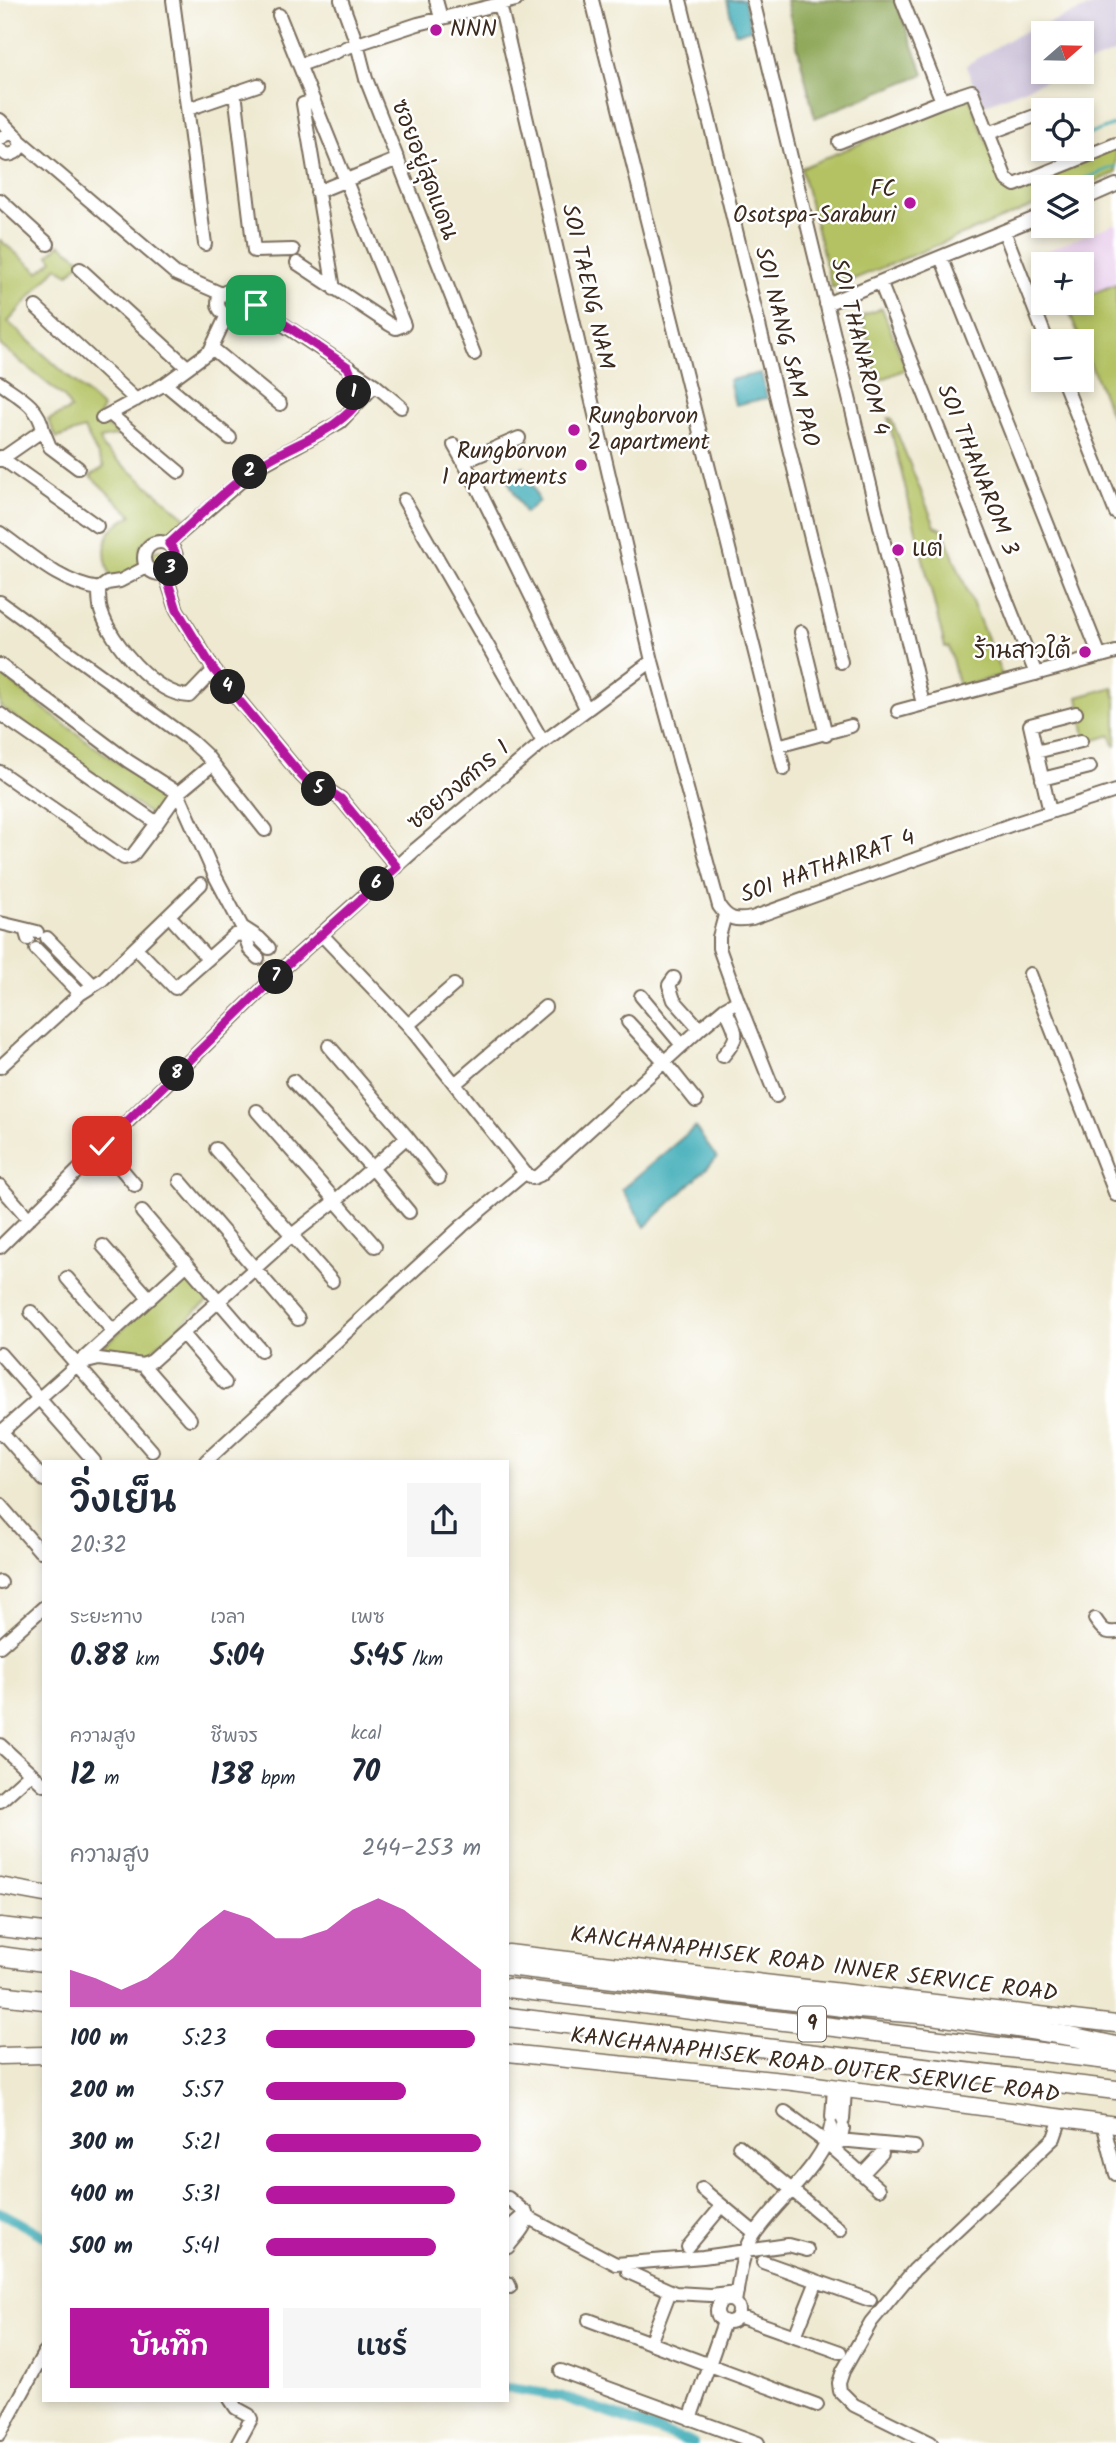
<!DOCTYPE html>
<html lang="th">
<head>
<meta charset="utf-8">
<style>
	:root { --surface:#fff; --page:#f6f6f7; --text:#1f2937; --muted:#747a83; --accent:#b5179e }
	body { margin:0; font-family:Kalam,"Playpen Sans Thai",sans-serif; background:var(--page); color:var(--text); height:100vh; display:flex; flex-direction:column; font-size:26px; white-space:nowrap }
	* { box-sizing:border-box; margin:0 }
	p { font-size:23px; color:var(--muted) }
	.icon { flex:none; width:38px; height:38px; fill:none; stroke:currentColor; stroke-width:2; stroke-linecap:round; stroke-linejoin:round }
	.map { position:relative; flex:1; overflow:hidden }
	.panel { position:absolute; left:42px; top:1460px; width:467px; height:942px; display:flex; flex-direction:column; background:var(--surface); border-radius:0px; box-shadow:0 4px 10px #0003 }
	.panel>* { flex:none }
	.needle { width:46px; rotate:70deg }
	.fabs { position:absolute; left:1031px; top:21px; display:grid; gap:14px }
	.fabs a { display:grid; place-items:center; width:63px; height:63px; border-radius:0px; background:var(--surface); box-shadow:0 4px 10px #0003; font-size:35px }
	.pin { position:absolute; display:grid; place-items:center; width:60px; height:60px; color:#fff; margin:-30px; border-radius:14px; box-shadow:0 4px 10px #0006 }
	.km { position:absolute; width:35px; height:35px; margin:-18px; border-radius:50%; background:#222; color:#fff; font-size:19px; line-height:35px; text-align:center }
	.round { display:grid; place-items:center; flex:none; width:74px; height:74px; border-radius:0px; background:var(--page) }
	.overview { display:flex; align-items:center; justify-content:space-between; height:119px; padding:0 28px }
	h1 { font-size:38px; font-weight:600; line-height:52px }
	.metrics { display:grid; grid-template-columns:repeat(3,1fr); gap:10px; height:119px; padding:7px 28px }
	.metrics div { display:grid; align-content:center }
	.metrics b { font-size:30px; font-weight:600 }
	.metrics small { font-size:19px; font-weight:400 }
	.metrics p { font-size:19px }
	.chart { height:196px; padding:14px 28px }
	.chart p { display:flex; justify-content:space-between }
	.chart svg { width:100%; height:126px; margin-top:7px; fill:var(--accent); opacity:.7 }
	.cta { display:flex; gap:14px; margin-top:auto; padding:14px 28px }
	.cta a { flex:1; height:80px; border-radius:0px; background:var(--accent); color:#fff; font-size:28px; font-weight:600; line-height:80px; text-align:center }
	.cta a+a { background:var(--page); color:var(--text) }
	ul { padding:0 28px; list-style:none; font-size:23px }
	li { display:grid; grid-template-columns:112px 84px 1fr; align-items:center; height:52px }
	li i { height:18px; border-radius:9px; background:var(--accent) }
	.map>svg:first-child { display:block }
</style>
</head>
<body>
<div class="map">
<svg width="1116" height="2443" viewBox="0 0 1116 2443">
	<rect width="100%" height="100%" fill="#fff"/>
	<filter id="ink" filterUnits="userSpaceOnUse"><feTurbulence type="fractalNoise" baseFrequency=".0143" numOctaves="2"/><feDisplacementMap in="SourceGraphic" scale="14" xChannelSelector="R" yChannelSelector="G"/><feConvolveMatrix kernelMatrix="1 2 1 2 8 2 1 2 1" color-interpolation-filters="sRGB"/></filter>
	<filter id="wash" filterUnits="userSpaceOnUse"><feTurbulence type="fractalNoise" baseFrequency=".00686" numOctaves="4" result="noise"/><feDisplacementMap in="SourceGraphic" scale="28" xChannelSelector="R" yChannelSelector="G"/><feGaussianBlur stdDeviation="1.57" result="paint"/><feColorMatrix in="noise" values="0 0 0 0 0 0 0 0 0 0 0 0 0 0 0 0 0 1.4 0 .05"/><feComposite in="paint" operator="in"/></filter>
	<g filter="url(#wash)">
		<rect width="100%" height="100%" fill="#eee9d0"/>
		<path fill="#ead1ed" d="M1116,223V284L1082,298V264H1051L1046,251Z"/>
		<path fill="#cabfd7" d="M1107,0H1116V52L1082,66V33H1043V72H1067L981,106L966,65L1013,37Z"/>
		<path fill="#b4c264" stroke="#787641" stroke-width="2" d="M969,98L1007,192L1017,190L1116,144V173L1081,187H1043V202L832,288L801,168Z
			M0,240L39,272L53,260L49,255L60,244L82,260L69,274L57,267L8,322L103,408L98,417L107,427L120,435L100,439L103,448L185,517L169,533C156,530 148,537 140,547L144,571L115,586C106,568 99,545 113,528C118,523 126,519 132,515L90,476L104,467L84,429L57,438L48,420L71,409L64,397L0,345Z
			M1116,284V427L1066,304L1082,303V298Z
			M882,308L906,369L878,381L862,316Z
			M888,418H891L935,526L942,529L1002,675L959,687L949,647H945Z
			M150 559a9 9 0 1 1 18 0a9 9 0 1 1-18 0Z
			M0,673C54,718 109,760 170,796L156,819L0,706Z
			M1113,687L1116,700V746H1114L1111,735L1086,743L1078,697Z
			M187,1271L211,1298L148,1354L108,1353L104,1346Z"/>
		<path fill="#8fa85a" stroke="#65693c" stroke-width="2" d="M786,0H895L924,74L815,118Z"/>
		<path fill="#3cacb7" stroke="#3c6b6a" stroke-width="2" d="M727,0H744L751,29L735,33Z
			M761,373L767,398L735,405L729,380Z
			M524,466L539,501L525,513L505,475Z
			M695,1127L717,1158L645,1227L622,1189Z"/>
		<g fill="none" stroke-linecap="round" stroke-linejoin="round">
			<path stroke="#3cacb7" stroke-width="2.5" d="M1082,137L1116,124
				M1063,187L1116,166
				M1036,198L1043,195"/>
			<path stroke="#3cacb7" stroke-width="10" d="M0,2212L44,2236
				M508,2388L560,2396L693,2443"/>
		</g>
	</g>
	<g filter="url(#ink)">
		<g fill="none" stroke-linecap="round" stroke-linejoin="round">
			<defs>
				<path id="minor" d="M173,0L205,244
					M341,0L357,44L366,79L474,354
					M436,0L441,18
					M592,0L784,769
					M680,0L841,662
					M753,0L923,704
					M500,4L652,661L719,906C728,920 736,921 752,918L1016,823L1116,791
					M279,15L404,325L396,328L389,324L297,263
					M345,48L418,24L516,0
					M300,65L338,51
					M235,92L254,251L293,250
					M314,101L303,104L334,289
					M942,101L972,91L1006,179L1015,185L1116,144
					M188,109L258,85
					M0,120L15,135
					M989,133L1043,113
					M0,139C17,122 32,153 7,155L0,150
					M19,140L176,274L222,294
					M839,142L942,101L902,0
					M1061,149L1067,164
					M317,192L398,159
					M0,200L48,244
					M1082,200L1116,185
					M1004,231L1047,341
					M941,257L1100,656
					M80,269L187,367
					M880,282L1036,674
					M218 303a12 12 0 1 1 24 0a12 12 0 1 1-24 0Z
					M242,300L263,309L275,319L375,385L401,407
					M826,304L1043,215
					M36,307L136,400
					M212,348L280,404
					M348,367L353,379L355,406
					M1063,380L1116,513
					M0,383C18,396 39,406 43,430L0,460
					M165,384L230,438
					M110,414L179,472
					M102,418L165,384L210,351L227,315L225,314
					M43,430L50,447L78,468
					M454,445L477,486L586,708
					M0,457L97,526
					M463,462L519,438
					M404,500L543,742
					M0,533C31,555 60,583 99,589L107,583L120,581L147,567
					M144 558a16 16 0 1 1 32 0a16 16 0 1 1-32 0Z
					M168,544L256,468L340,422L375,385
					M165,573L177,610L214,670L300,774L310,784L318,789H326L341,799L397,867
					M99,589C99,596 99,604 101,611C111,643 154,694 189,696L214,670
					M0,602L191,741L206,755L265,830
					M801,632L826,735
					M0,665L128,761L178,793L215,876L242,927L250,950L258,958
					M898,711L1116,652
					M0,714L157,823L178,793L213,764
					M778,746L851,726
					M1036,752L1081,741
					M0,772L124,858L132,856L157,823
					M1042,779L1090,767
					M1050,812L1030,725L1076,713
					M725,915L719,937V948L738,1001L776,1096
					M174,921L208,959
					M0,923L25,929
					M242,927L259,938L269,948
					M322,935L408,1025L525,1173L533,1178L540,1175L700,1029L725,1008L738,1001
					M47,938L93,985
					M28,939L25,929L37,932
					M36,949L80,994
					M141,953L175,988L235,935L244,934
					M1030,974L1116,1195
					M674,978L669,985L674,1000L700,1029
					M641,996L682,1045
					M628,1022L664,1061L696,1101
					M408,1025L454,985
					M329,1046L407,1137L439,1178
					M723,1056C742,1034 736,1033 725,1008
					M0,1067L80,994L102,980L201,884
					M293,1081L373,1169L409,1212
					M456,1083L545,1007
					M257,1111L375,1246
					M102,1146L135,1185
					M216,1149L332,1281
					M180,1181L298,1319
					M0,1186L29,1219
					M142,1212L261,1350
					M103,1246L150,1299
					M0,1247L286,966L416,849L543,742L652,661
					M67,1278L113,1331
					M31,1312L152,1451
					M183,1334L225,1383
					M0,1354L94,1461
					M80,1362L187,1264
					M143,1365L190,1419
					M0,1430L44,1480
					M0,1433L78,1364L99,1359L143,1365L152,1361L292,1235L335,1201L407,1137
					M206,1461L462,1226L525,1173
					M0,1505L40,1551
					M0,1582L1,1583
					M1095,1619C1101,1628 1105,1634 1116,1632
					M0,1646L44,1607
					M0,1745L44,1785
					M0,1801L31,1773
					M785,2112L827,2143L879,2189
					M832,2117L834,2088
					M843,2120L845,2090
					M1103,2123L1116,2174
					M828,2139L915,2147
					M739,2146L840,2230
					M834,2146L840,2142L843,2128
					M862,2174L882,2153
					M702,2189L755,2233
					M508,2198L526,2213L508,2229
					M527,2217L616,2264L703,2257L788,2245L807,2250
					M508,2247C515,2237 529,2226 526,2213
					M688,2247L722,2206
					M763,2262L870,2300
					M628,2272L675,2293L710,2295L737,2292
					M508,2283L510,2287
					M717 2311a11 11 0 1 1 22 0a11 11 0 1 1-22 0Z
					M735,2302C739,2281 741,2256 752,2238C772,2205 827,2163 831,2126
					M738,2316L840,2352
					M589,2320L817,2405
					M795,2336L817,2281
					M650,2343L670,2291
					M561,2371L758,2443
					M230,2399L236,2408L249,2415L251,2419L238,2443
					M690,2419L724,2322
					M0,2434L44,2353
					M931,2443L854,2405L840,2391L839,2383L843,2371L871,2322L914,2270L1054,2138L1061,2118"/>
				<path id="major" d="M0,1886L44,1894
					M508,1953L1116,2024
					M508,2053L793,2082L1116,2125
					M0,2056L44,2055"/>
				<path id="highway" d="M0,1927L44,1932
					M0,1956L44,1962
					M508,1966L859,2009L932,2015L1070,2036L1116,2046
					M508,1988L1116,2061
					M0,1995L44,2000
					M508,2017L1116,2090"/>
			</defs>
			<use href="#minor" stroke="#7a6d5c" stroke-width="16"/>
			<use href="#major" stroke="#7a6d5c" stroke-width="19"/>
			<use href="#highway" stroke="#7a6d5c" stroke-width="21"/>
			<use href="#minor" stroke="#fff" stroke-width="12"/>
			<use href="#major" stroke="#fff" stroke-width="16"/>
			<use href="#highway" stroke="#fff" stroke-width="18"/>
		</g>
	</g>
	<g fill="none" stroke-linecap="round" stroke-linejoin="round" filter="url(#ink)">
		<defs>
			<path id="route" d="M102,1146L286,966L397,867L341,799L326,789L310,784L300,774L214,670L177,610L165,573L176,562L175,552L169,544C196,519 224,491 254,469C287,445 328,437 355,406L353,379L348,367L256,305"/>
		</defs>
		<use href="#route" stroke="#fff" stroke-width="14"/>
		<use href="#route" stroke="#b5179e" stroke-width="9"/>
	</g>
	<g fill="#b5179e" stroke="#fff" stroke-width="2.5">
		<circle cx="436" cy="30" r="7"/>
		<circle cx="910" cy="203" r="7"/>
		<circle cx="574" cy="430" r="7"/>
		<circle cx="581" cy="465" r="7"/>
		<circle cx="898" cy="550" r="7"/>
		<circle cx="1085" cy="652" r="7"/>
	</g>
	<g text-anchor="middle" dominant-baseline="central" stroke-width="5" stroke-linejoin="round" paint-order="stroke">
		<rect fill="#fff" stroke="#766a62" stroke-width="2" x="798" y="2006.5" width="28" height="35" rx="5"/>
		<g font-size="21" font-weight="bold" fill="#3b2a1e">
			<text x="812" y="2024">9</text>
		</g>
		<g font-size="23" fill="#3b2a1e" stroke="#fff" text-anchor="start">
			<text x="450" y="30">NNN</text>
			<text x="896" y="190" text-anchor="end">FC<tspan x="896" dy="26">Osotspa-Saraburi</tspan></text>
			<text x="588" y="417">Rungborvon<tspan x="588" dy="26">2 apartment</tspan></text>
			<text x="567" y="452" text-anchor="end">Rungborvon<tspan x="567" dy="26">1 apartments</tspan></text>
			<text x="912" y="550">แต่</text>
			<text x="1071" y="652" text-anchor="end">ร้านสาวใต้</text>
		</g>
		<g font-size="23" fill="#3b2a1e" stroke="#fff">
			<text transform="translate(424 170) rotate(69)">ซอยอยู่สุดแดน</text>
			<text transform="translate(587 287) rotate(77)">SOI TAENG NAM</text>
			<text transform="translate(786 347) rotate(76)">SOI NANG SAM PAO</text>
			<text transform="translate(859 347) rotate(76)">SOI THANAROM 4</text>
			<text transform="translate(977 470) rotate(68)">SOI THANAROM 3</text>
			<text transform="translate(459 786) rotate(-40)">ซอยวงศกร 1</text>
			<text transform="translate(828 867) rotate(-19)">SOI HATHAIRAT 4</text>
			<text transform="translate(814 1965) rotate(7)">KANCHANAPHISEK ROAD INNER SERVICE ROAD</text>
			<text transform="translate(815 2066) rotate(7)">KANCHANAPHISEK ROAD OUTER SERVICE ROAD</text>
		</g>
	</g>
</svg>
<div class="fabs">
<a><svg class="needle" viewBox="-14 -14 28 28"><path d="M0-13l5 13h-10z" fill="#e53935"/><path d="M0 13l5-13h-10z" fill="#747a83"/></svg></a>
<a><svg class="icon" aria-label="locate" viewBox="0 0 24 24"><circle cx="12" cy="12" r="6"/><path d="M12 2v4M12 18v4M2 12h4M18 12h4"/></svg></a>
<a><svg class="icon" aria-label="layers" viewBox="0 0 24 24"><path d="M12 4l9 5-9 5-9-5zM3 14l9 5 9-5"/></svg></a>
<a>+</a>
<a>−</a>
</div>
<div class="pin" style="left:256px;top:305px;background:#1e9e55"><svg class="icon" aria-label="arrive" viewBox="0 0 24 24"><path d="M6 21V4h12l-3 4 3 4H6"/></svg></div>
<div class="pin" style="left:102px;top:1146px;background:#d93025"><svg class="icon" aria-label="check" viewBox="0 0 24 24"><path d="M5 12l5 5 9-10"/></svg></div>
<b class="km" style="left:354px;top:393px">1</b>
<b class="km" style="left:250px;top:472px">2</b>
<b class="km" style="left:171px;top:569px">3</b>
<b class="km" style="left:228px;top:687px">4</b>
<b class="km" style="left:319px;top:789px">5</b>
<b class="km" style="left:377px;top:884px">6</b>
<b class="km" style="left:276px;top:977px">7</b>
<b class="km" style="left:177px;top:1074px">8</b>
<section class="panel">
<div class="overview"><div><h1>วิ่งเย็น</h1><p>20:32</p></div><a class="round"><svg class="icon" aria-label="share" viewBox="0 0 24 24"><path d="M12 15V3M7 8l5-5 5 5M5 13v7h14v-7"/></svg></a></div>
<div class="metrics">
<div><p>ระยะทาง</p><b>0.88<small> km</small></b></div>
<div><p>เวลา</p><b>5:04</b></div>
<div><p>เพซ</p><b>5:45<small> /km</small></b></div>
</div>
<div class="metrics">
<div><p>ความสูง</p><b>12<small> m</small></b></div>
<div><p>ชีพจร</p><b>138<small> bpm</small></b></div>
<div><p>kcal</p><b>70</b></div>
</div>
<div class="chart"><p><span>ความสูง</span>244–253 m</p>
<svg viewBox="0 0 160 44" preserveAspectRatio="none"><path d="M0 44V31L10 34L20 38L30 34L40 27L50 17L60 10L70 13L80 20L90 20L100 17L110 10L120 6L130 10L140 17L150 24L160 31V44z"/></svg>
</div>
<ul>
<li><b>100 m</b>5:23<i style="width:97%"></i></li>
<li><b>200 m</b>5:57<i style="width:65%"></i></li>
<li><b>300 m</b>5:21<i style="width:100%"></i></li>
<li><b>400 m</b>5:31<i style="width:88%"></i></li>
<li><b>500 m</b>5:41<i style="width:79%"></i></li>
</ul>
<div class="cta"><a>บันทึก</a><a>แชร์</a></div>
</section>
</div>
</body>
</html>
